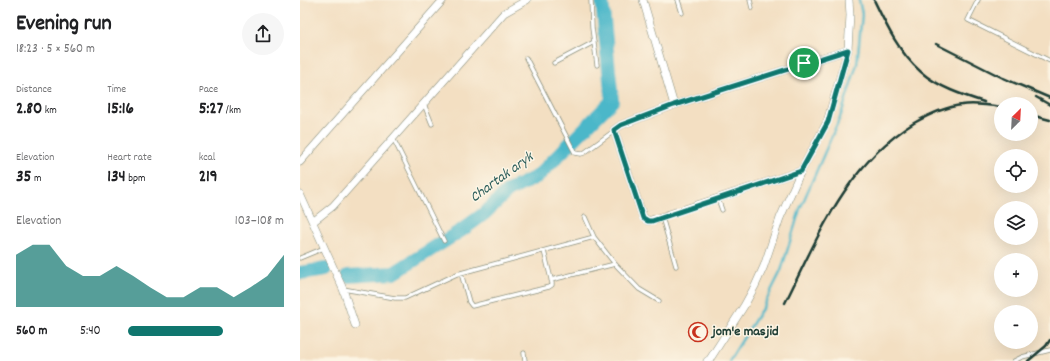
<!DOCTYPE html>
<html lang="en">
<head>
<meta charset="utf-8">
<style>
	:root { --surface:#fff; --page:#f6f6f6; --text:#202124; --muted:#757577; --accent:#0f766e }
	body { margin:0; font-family:Dekko,sans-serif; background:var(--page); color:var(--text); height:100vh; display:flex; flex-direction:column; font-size:15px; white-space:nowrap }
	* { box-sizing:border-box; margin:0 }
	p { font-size:13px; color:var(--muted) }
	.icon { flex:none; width:22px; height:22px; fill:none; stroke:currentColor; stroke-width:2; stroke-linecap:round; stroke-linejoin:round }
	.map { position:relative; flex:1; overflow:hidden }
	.drawer { display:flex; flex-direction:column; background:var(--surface); width:300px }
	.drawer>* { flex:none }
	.needle { width:26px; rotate:24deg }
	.tools { position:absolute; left:694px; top:97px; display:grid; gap:8px }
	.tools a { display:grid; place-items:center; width:44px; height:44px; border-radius:50%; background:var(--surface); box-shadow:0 4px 16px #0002; font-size:20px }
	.pin { position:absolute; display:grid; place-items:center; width:34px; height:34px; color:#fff; margin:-17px; border:2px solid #fff; border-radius:50%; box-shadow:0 1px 4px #0007 }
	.round { display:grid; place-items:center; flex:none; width:42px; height:42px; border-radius:21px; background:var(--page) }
	.summary { display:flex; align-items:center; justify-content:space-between; height:68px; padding:0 16px }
	h1 { font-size:22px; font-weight:700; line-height:30px }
	.figures { display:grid; grid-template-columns:repeat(3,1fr); gap:6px; height:68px; padding:4px 16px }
	.figures div { display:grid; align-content:center }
	.figures b { font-size:17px; font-weight:700 }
	.figures small { font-size:11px; font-weight:400 }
	.figures p { font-size:11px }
	.chart { height:112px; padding:8px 16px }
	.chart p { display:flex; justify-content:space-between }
	.chart svg { width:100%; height:72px; margin-top:4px; fill:var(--accent); opacity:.7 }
	ul { padding:0 16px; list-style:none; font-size:13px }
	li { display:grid; grid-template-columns:64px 48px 1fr; align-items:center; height:30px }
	li i { height:10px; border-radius:5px; background:var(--accent) }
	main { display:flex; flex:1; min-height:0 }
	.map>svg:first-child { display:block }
</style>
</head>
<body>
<main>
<section class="drawer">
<div class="summary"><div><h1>Evening run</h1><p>18:23 · 5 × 560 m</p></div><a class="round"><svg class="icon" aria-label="share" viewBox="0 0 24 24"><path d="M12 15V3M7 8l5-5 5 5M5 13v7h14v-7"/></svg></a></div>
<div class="figures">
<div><p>Distance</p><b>2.80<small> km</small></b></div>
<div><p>Time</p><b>15:16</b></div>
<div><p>Pace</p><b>5:27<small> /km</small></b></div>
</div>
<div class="figures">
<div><p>Elevation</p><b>35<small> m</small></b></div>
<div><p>Heart rate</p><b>134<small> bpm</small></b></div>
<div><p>kcal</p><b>219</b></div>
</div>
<div class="chart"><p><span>Elevation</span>103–108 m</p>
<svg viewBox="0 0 160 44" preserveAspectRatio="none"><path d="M0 44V12L10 6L20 6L30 19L40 25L50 25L60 19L70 25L80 32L90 38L100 38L110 32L120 32L130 38L140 32L150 25L160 12V44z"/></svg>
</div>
<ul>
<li><b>560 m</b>5:40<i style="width:61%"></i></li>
</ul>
</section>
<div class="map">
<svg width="750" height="361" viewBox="0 0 750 361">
	<rect width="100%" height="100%" fill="#fcf5e5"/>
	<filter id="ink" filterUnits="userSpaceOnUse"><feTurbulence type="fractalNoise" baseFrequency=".025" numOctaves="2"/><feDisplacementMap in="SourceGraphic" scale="8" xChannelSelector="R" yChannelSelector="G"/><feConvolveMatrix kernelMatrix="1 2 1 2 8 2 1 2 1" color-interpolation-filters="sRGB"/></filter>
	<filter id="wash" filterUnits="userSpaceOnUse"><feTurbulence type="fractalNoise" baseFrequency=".012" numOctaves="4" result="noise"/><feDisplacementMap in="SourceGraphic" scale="16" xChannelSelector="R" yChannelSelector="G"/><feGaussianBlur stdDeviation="0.9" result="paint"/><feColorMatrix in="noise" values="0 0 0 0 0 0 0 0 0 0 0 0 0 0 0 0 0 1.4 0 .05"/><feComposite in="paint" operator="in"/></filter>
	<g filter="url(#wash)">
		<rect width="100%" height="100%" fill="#f3dfc2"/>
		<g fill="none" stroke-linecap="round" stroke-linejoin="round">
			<path stroke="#4cb7c9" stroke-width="2.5" d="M429,361L463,307L481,271L500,209L541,115L557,64L562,14L559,0"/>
			<path stroke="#4cb7c9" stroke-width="14" d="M0,273L26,269
				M48,276L94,273L162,230L185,213L208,191L238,176L312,101L302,0"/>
		</g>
	</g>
	<g filter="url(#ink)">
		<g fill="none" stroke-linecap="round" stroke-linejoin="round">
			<defs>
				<path id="lane" d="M291,0L292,28L297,65
					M378,0L382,13
					M450,0L452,8
					M678,0L668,20L750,61
					M226,58L275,153L281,154L284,153L314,131
					M254,63L294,42
					M124,104L132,124
					M93,138L144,241
					M418,199L422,210
					M285,217L294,237
					M362,217L376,266
					M0,258L24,248
					M161,273L169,302L172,306L249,287L252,285V283L244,251
					M251,280L315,264
					M43,289L95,298H105L157,274L294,237L315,264L339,289L359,301
					M224,353L225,361
					M714,361L722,357L750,350"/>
				<path id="street" d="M343,0L374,105
					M0,162L143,0
					M501,171L348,221L343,217L314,130L321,125L374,105L548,50
					M0,194L43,289L55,325
					M14,221L33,206L204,13L227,0
					M407,361L410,359L444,306L455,286L464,266L480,218L501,171L527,122L548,50L550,15L549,0"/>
			</defs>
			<use href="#lane" stroke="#898e7b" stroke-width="5"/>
			<use href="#street" stroke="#898e7b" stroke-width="8"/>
			<use href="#lane" stroke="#fff" stroke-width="3.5"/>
			<use href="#street" stroke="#fff" stroke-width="7"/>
			<path stroke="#1f3d34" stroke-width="2.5" d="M574,0C586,25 599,53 621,72C638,87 662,95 684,102
				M636,44L703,78L750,98
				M736,97L750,105
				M731,115L750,120
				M485,303C519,235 546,165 614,123C628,115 645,107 662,105C675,103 688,105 701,107
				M728,361L746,346L750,340"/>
		</g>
	</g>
	<g fill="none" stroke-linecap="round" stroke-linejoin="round" filter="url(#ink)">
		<defs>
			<path id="route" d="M548,50L528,122L501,171L352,221H348L343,218L314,130L321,125L374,105Z"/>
		</defs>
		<use href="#route" stroke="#fff" stroke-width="8"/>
		<use href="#route" stroke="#0f766e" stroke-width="5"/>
	</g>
	<defs>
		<symbol id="mosque-ring" viewBox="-11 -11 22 22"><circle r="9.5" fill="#fcf5e5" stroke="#c8321e" stroke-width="1.5"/><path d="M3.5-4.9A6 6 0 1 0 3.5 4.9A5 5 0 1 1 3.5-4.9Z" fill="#c8321e"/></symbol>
	</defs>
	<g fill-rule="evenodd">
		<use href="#mosque-ring" x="387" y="321" width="22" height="22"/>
	</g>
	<g text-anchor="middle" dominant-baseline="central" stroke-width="3" stroke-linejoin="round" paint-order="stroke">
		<g font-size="14" font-weight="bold" fill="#1f3d34" stroke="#fcf5e5" text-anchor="start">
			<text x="412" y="332">jom'e masjid</text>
		</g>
		<g font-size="15" font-style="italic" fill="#2a5c59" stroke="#fcf5e5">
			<text transform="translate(202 178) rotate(-36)">Chartak aryk</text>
		</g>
	</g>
</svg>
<div class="tools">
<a><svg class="needle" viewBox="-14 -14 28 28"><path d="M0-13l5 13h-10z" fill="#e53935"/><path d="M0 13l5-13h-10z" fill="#757577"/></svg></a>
<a><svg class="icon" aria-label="locate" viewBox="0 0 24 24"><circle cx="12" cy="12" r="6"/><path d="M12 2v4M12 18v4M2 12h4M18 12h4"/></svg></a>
<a><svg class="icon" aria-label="layers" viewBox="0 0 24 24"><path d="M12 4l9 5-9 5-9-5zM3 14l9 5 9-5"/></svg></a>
<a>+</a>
<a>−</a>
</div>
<div class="pin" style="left:504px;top:63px;background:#1e9e55"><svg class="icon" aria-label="arrive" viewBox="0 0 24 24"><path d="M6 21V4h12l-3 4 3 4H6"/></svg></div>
</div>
</main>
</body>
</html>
